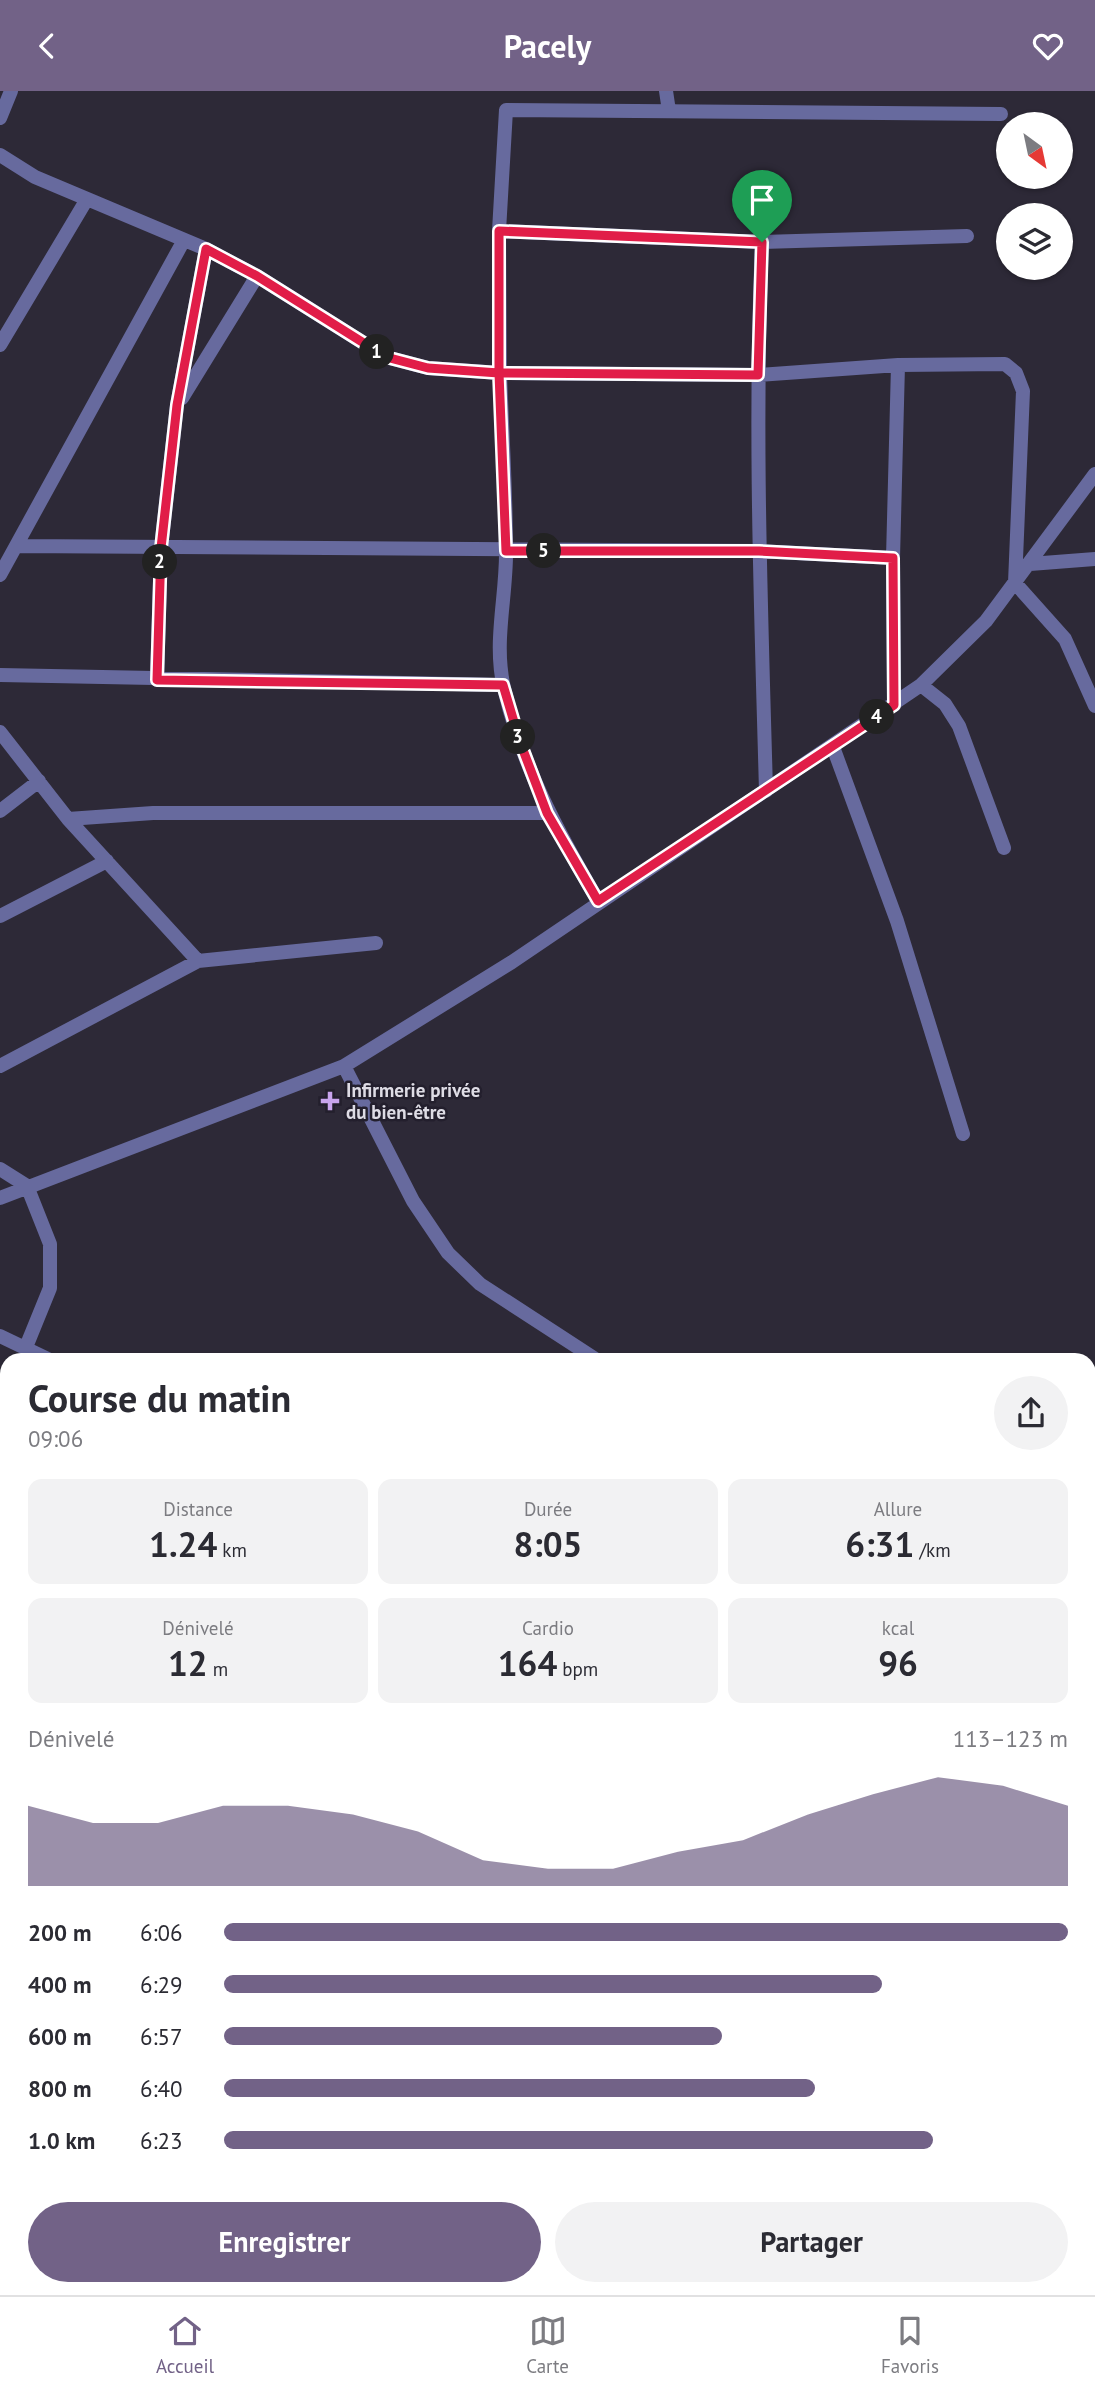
<!DOCTYPE html>
<html lang="fr">
<head>
<meta charset="utf-8">
<style>
	:root { --surface:#fff; --page:#f2f2f3; --text:#2b2b33; --muted:#7c7c81; --line:#e1e1e2; --accent:#726287 }
	body { margin:0; font-family:"PT Sans",sans-serif; background:var(--page); color:var(--text); height:100vh; display:flex; flex-direction:column; font-size:26px; white-space:nowrap }
	* { box-sizing:border-box; margin:0 }
	p { font-size:23px; color:var(--muted) }
	.icon { flex:none; width:38px; height:38px; fill:none; stroke:currentColor; stroke-width:2; stroke-linecap:round; stroke-linejoin:round }
	.map { position:relative; flex:1; overflow:hidden }
	.panel { position:absolute; left:0px; top:1262px; width:1096px; height:943px; display:flex; flex-direction:column; background:var(--surface); border-radius:21px 21px 0 0; box-shadow:0 2px 5px #0004 }
	.panel>* { flex:none }
	.needle { width:46px; rotate:147deg }
	.buttons { position:absolute; left:996px; top:21px; display:grid; gap:14px }
	.buttons a { display:grid; place-items:center; width:77px; height:77px; border-radius:50%; background:var(--surface); box-shadow:0 2px 5px #0004; font-size:35px }
	.pin { position:absolute; display:grid; place-items:center; width:60px; height:60px; color:#fff; margin:-72px -30px; border-radius:50% 50% 50% 0; rotate:-45deg; box-shadow:0 0 7px #0007 }
	.pin .icon { rotate:45deg }
	.km { position:absolute; width:35px; height:35px; margin:-18px; border-radius:50%; background:#222; color:#fff; font-size:19px; line-height:35px; text-align:center }
	.round { display:grid; place-items:center; flex:none; width:74px; height:74px; border-radius:37px; background:var(--page) }
	.overview { display:flex; align-items:center; justify-content:space-between; height:119px; padding:0 28px }
	h1 { font-size:38px; font-weight:600; line-height:52px }
	.figures { display:grid; grid-template-columns:repeat(3,1fr); gap:10px; height:119px; padding:7px 28px }
	.figures div { display:grid; align-content:center; border-radius:14px; background:var(--page); text-align:center }
	.figures b { font-size:35px; font-weight:600 }
	.figures small { font-size:19px; font-weight:400 }
	.figures p { font-size:19px }
	.chart { height:196px; padding:14px 28px }
	.chart p { display:flex; justify-content:space-between }
	.chart svg { width:100%; height:126px; margin-top:7px; fill:var(--accent); opacity:.7 }
	.action { display:flex; gap:14px; margin-top:auto; padding:14px 28px }
	.action a { flex:1; height:80px; border-radius:42px; background:var(--accent); color:#fff; font-size:28px; font-weight:600; line-height:80px; text-align:center }
	.action a+a { background:var(--page); color:var(--text) }
	ul { padding:0 28px; list-style:none; font-size:23px }
	li { display:grid; grid-template-columns:112px 84px 1fr; align-items:center; height:52px }
	li i { height:18px; border-radius:9px; background:var(--accent) }
	header { display:flex; justify-content:space-between; align-items:center; height:91px; padding:0 28px; background:var(--accent); color:#fff; font-size:32px; font-weight:600 }
	.dock { display:flex; justify-content:space-around; align-items:center; height:98px; border-top:2px solid var(--line); background:var(--surface); font-size:19px; color:var(--muted) }
	.dock a { display:grid; justify-items:center; gap:4px }
	.dock .selected { color:var(--accent) }
	.map>svg:first-child { display:block }
</style>
</head>
<body>
<header><svg class="icon" aria-label="back" viewBox="0 0 24 24"><path d="M15 5l-7 7 7 7"/></svg>Pacely<svg class="icon" aria-label="heart" viewBox="0 0 24 24"><path d="M12 20l-8-8c-3-5 5-10 8-4 3-6 11-1 8 4z"/></svg></header>
<div class="map">
<svg width="1095" height="2204" viewBox="0 0 1095 2204">
	<rect width="100%" height="100%" fill="#2d2937"/>
	<path fill="#385e29" d="M0,1825L7,1850V2096L0,2100Z"/>
	<g fill="none" stroke-linecap="round" stroke-linejoin="round">
		<path stroke="#716e7a" stroke-width="3.5" stroke-dasharray="2 5" stroke-linecap="butt" d="M0,1791L7,1812
			M116,2198L118,2204
			M929,2198L931,2204
			M497,2204L498,2198
			M841,2204L845,2198
			M889,2204L890,2198"/>
		<path stroke="#676a9e" stroke-width="14" d="M666,0L669,20
			M0,27L11,0
			M0,64L35,86L206,158L257,185L386,266L428,277L500,282C502,341 506,400 506,458C507,504 493,551 504,597C522,676 558,741 598,810
			M499,140L506,19L1001,23
			M762,151L967,145
			M0,254L87,108
			M898,274L1005,273L1016,282L1023,300L1015,492L1065,548L1095,615
			M182,307L257,185
			M16,455L759,460L893,467L894,614
			M1030,473L1095,468
			M0,484L184,149
			M0,584L503,594
			M157,589L161,457L177,314L206,158
			M921,594L945,613L959,635L1004,757
			M0,641L68,728L198,870L0,975
			M833,656L897,830L963,1043
			M766,700C761,517 754,334 762,151L499,140L500,282L758,284L898,274L893,467
			M0,720L39,690
			M68,728L153,722H547
			M0,825L107,770
			M198,870L376,852
			M344,975L413,1110L448,1162L480,1193L597,1269
			M0,1078L27,1095L50,1153V1197L26,1256
			M0,1107L344,975L512,871L921,594L986,530L1095,383
			M0,1245L50,1269
			M1088,1511L1095,1509
			M1088,1586L1095,1561
			M1088,1872L1095,1865
			M1088,2069L1095,2061
			M1088,2109L1095,2108"/>
	</g>
	<g fill="none" stroke-linecap="round" stroke-linejoin="round">
		<defs>
			<path id="route" d="M762,151L758,284L499,282L428,277L386,266L257,185L206,158L177,314L161,457L157,589L503,594L520,651L547,722L598,810L878,625L894,614L893,467L759,460H506L499,282V140L762,151"/>
		</defs>
		<use href="#route" stroke="#fff" stroke-width="14"/>
		<use href="#route" stroke="#e11d48" stroke-width="9"/>
	</g>
	<path fill="#c9a5ee" stroke="#231f2d" stroke-width="2.5" d="M326.5 999.5h7v7h7v7h-7v7h-7v-7h-7v-7h7z"/>
	<g text-anchor="middle" dominant-baseline="central" stroke-width="5" stroke-linejoin="round" paint-order="stroke">
		<g font-size="19" font-weight="bold" fill="#dedce5" stroke="#231f2d" text-anchor="start">
			<text x="346" y="999">Infirmerie privée<tspan x="346" dy="22">du bien-être</tspan></text>
		</g>
	</g>
</svg>
<div class="buttons">
<a><svg class="needle" viewBox="-14 -14 28 28"><path d="M0-13l5 13h-10z" fill="#e53935"/><path d="M0 13l5-13h-10z" fill="#7c7c81"/></svg></a>
<a><svg class="icon" aria-label="layers" viewBox="0 0 24 24"><path d="M12 4l9 5-9 5-9-5zM3 14l9 5 9-5"/></svg></a>
</div>
<div class="pin" style="left:762px;top:151px;background:#1e9e55"><svg class="icon" aria-label="arrive" viewBox="0 0 24 24"><path d="M6 21V4h12l-3 4 3 4H6"/></svg></div>
<b class="km" style="left:377px;top:261px">1</b>
<b class="km" style="left:160px;top:471px">2</b>
<b class="km" style="left:518px;top:646px">3</b>
<b class="km" style="left:877px;top:626px">4</b>
<b class="km" style="left:544px;top:460px">5</b>
<section class="panel">
<div class="overview"><div><h1>Course du matin</h1><p>09:06</p></div><a class="round"><svg class="icon" aria-label="share" viewBox="0 0 24 24"><path d="M12 15V3M7 8l5-5 5 5M5 13v7h14v-7"/></svg></a></div>
<div class="figures">
<div><p>Distance</p><b>1.24<small> km</small></b></div>
<div><p>Durée</p><b>8:05</b></div>
<div><p>Allure</p><b>6:31<small> /km</small></b></div>
</div>
<div class="figures">
<div><p>Dénivelé</p><b>12<small> m</small></b></div>
<div><p>Cardio</p><b>164<small> bpm</small></b></div>
<div><p>kcal</p><b>96</b></div>
</div>
<div class="chart"><p><span>Dénivelé</span>113–123 m</p>
<svg viewBox="0 0 160 44" preserveAspectRatio="none"><path d="M0 44V16L10 22L20 22L30 16L40 16L50 19L60 25L70 35L80 38L90 38L100 32L110 28L120 19L130 12L140 6L150 9L160 16V44z"/></svg>
</div>
<ul>
<li><b>200 m</b>6:06<i style="width:100%"></i></li>
<li><b>400 m</b>6:29<i style="width:78%"></i></li>
<li><b>600 m</b>6:57<i style="width:59%"></i></li>
<li><b>800 m</b>6:40<i style="width:70%"></i></li>
<li><b>1.0 km</b>6:23<i style="width:84%"></i></li>
</ul>
<div class="action"><a>Enregistrer</a><a>Partager</a></div>
</section>
</div>
<nav class="dock">
<a class="selected"><svg class="icon" aria-label="home" viewBox="0 0 24 24"><path d="M3 11l9-7 9 7M6 9v11h12V9"/></svg>Accueil</a>
<a><svg class="icon" aria-label="map" viewBox="0 0 24 24"><path d="M3 6l6-2 6 2 6-2v14l-6 2-6-2-6 2zM9 4v14M15 6v14"/></svg>Carte</a>
<a><svg class="icon" aria-label="saved" viewBox="0 0 24 24"><path d="M7 4h10v16l-5-4-5 4z"/></svg>Favoris</a>
</nav>
</body>
</html>
